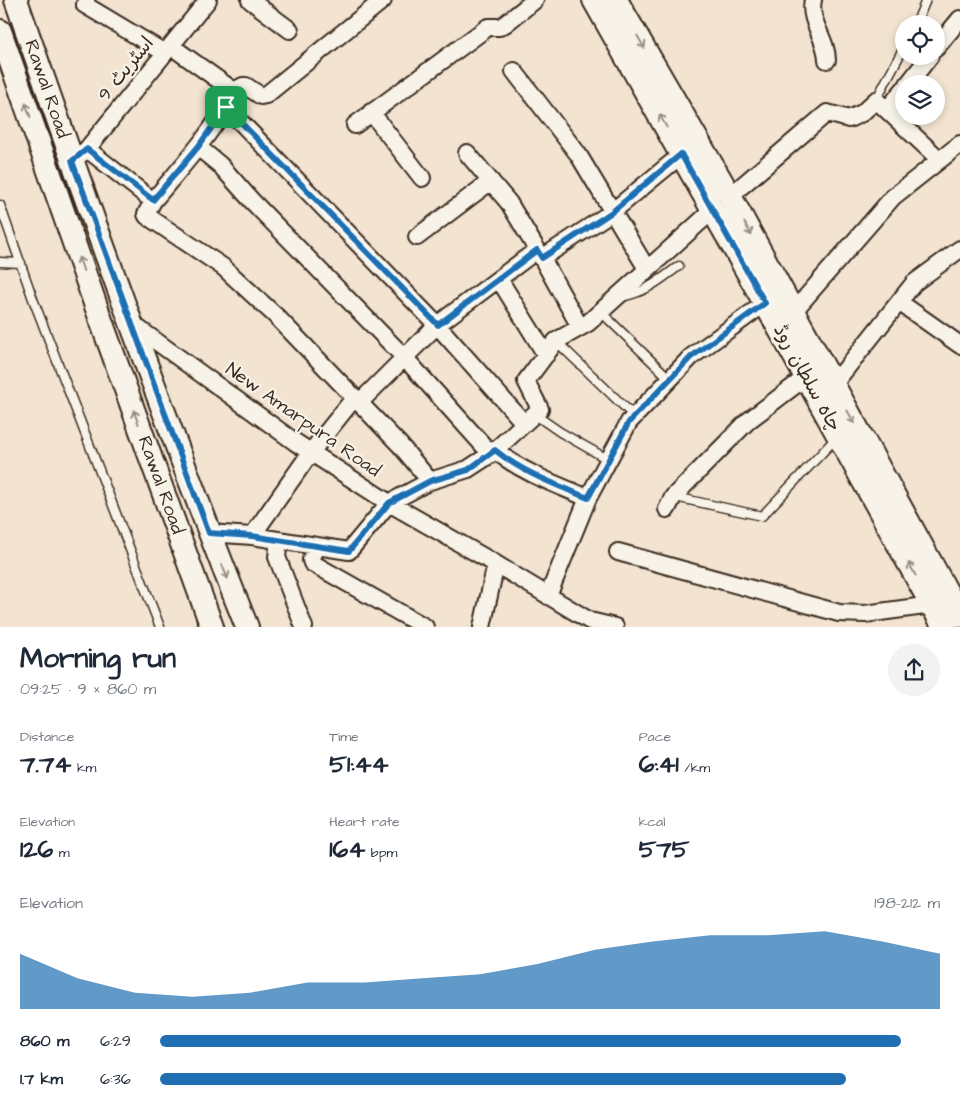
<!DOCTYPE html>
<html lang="en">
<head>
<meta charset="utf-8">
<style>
	:root { --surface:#fff; --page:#f2f2f3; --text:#1f2937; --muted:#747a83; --accent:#1f6fb2 }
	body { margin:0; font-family:"Architects Daughter","Playpen Sans Arabic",sans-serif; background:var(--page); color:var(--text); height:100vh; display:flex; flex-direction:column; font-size:19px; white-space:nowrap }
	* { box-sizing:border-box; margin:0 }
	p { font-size:16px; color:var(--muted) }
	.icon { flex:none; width:28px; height:28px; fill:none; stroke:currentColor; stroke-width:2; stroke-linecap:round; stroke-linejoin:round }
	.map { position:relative; height:627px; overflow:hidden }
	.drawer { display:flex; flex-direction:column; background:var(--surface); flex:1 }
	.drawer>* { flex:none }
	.buttons { position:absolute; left:895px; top:15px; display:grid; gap:10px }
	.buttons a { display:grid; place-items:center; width:50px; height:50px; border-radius:50%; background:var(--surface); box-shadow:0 2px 8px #0003; font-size:25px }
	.pin { position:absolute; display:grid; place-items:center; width:42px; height:42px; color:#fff; margin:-21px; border-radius:10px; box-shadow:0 2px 8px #0006 }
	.round { display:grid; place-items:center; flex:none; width:52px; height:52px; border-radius:26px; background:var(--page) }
	.headline { display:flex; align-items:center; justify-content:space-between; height:85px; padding:0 20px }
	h1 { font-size:28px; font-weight:700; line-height:38px }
	.metrics { display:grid; grid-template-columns:repeat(3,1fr); gap:8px; height:85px; padding:5px 20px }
	.metrics div { display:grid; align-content:center }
	.metrics b { font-size:25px; font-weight:700 }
	.metrics small { font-size:14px; font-weight:400 }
	.metrics p { font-size:14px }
	.chart { height:140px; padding:10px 20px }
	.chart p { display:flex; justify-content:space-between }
	.chart svg { width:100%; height:90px; margin-top:5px; fill:var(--accent); opacity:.7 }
	ul { padding:0 20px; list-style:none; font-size:16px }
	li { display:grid; grid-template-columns:80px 60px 1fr; align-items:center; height:38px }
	li i { height:12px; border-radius:6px; background:var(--accent) }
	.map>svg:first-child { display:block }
</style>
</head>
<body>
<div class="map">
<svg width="960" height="627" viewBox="0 0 960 627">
	<rect width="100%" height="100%" fill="#f3e3d1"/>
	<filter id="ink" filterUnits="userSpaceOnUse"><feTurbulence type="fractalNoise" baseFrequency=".02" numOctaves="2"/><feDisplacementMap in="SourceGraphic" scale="10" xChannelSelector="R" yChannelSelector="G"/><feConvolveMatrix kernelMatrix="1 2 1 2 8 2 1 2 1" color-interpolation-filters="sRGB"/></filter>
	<g filter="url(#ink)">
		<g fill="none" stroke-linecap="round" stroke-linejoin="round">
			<defs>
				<path id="service" d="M916,24L926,0
					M876,100L904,47
					M0,205L33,299L160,627
					M0,262L21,263
					M621,297C647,292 658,281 679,266
					M601,312L670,379
					M556,341L635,417
					M534,414L560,432L609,460
					M675,497L762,516L837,437"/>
				<path id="minor" d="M86,0L85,5L165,53
					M250,0L290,30
					M813,0C808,21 827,39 827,60
					M936,48L960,19
					M514,71L578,154L647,269
					M908,84L930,56
					M234,91L243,86H246L261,96L266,95L383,0
					M226,107L437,325L524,423
					M887,110L904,89
					M371,112L422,178
					M355,125L488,27H500L505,24L535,0
					M198,147L220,165L251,200L404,357L491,454
					M87,149L153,201L146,214L147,216L223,267L276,316L400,445L430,481
					M467,153L509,203L542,258L580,327
					M80,155L87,149L208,0
					M730,196L827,113L849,119L862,113L876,100L940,160
					M153,201C182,166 214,132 234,91L171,46
					M417,237L491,181
					M542,258L612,212L681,155
					M499,279L546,355
					M899,302L960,345
					M793,312L893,197L960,144
					M131,323L295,442L389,503L496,564L590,621L615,627
					M833,385L914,283L960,249
					M360,402L437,325L537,250
					M495,450C521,472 557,485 588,498
					M667,509L673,497L748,421L806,377
					M209,533L252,536L349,551L389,503L430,481L468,469L491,454L540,409L526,381L556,341L588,323L713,210
					M252,536L311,452L355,397
					M279,540L277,557L304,627
					M317,546L311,560L312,563L425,627
					M618,552L839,613L865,614L932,605
					M548,596L588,498L629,422L691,357L765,303
					M482,627L496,564"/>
				<path id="secondary" d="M16,0C89,210 164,420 247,627
					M594,0L765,303L944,627
					M616,0L730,196L960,616
					M0,31L104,329L212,627"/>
			</defs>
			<use href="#service" stroke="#3b2a1e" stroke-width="11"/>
			<use href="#minor" stroke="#3b2a1e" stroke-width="20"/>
			<use href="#secondary" stroke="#3b2a1e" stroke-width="26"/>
			<use href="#service" stroke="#f7f3e8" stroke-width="8"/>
			<use href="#minor" stroke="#f7f3e8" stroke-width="16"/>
			<use href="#secondary" stroke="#f7f3e8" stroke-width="22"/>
		</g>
		<defs><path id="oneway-shaft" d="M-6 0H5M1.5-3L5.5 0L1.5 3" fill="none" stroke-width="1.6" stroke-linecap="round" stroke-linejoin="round" transform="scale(1.25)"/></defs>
		<g stroke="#998e83">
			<use href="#oneway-shaft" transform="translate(641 42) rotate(60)"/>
			<use href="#oneway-shaft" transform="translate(28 110) rotate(-109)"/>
			<use href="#oneway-shaft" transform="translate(663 121) rotate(-120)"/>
			<use href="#oneway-shaft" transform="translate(748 229) rotate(61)"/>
			<use href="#oneway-shaft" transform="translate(81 264) rotate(-109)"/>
			<use href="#oneway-shaft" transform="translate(136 417) rotate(-110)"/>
			<use href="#oneway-shaft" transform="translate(851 417) rotate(61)"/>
			<use href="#oneway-shaft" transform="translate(912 569) rotate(-119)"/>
			<use href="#oneway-shaft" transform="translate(225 572) rotate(68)"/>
		</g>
	</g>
	<g fill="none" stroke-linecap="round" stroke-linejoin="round" filter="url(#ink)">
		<defs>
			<path id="route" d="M226,107L438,325L537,250L542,258L612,212L681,154L765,303L691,357L629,422L588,498C557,485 521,472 495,450L468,470L430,481L389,503L349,551L252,536L209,533L72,161L87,149L153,200L198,147Z"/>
		</defs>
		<use href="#route" stroke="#fff" stroke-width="10"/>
		<use href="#route" stroke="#1f6fb2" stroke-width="6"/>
	</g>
	<g text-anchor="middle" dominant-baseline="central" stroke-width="4.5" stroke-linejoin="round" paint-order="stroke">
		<g font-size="19" fill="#3b2a1e" stroke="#f7f3e8">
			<text transform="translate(126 69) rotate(-51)">اسٹریٹ 9</text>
			<text transform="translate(47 89) rotate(71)">Rawal Road</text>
			<text transform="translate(807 378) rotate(61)">چاہ سلطان روڈ</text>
			<text transform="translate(303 420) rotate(35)">New Amarpura Road</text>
			<text transform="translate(161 485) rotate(70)">Rawal Road</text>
		</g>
	</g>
</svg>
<div class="buttons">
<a><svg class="icon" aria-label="locate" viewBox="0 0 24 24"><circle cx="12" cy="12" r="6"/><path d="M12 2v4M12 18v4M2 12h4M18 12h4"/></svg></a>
<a><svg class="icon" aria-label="layers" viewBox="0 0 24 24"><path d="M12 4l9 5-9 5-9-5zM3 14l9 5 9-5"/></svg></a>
</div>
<div class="pin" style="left:226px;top:107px;background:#1e9e55"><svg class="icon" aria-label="arrive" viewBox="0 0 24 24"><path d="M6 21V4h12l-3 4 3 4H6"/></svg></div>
</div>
<section class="drawer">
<div class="headline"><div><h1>Morning run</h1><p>09:25 · 9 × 860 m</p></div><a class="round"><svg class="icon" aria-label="share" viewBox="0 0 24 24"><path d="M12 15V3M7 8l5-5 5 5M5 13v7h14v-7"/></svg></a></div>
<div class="metrics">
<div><p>Distance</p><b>7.74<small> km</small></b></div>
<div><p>Time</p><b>51:44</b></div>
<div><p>Pace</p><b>6:41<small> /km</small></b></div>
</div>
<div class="metrics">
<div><p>Elevation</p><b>126<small> m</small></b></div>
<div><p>Heart rate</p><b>164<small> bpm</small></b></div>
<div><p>kcal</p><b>575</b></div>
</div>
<div class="chart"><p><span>Elevation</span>198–212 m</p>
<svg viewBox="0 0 160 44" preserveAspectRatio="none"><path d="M0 44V17L10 29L20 36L30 38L40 36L50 31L60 31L70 29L80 27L90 22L100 15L110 11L120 8L130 8L140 6L150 11L160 17V44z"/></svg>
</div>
<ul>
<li><b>860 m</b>6:29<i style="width:95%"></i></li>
<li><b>1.7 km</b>6:36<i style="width:88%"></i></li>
</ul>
</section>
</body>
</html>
